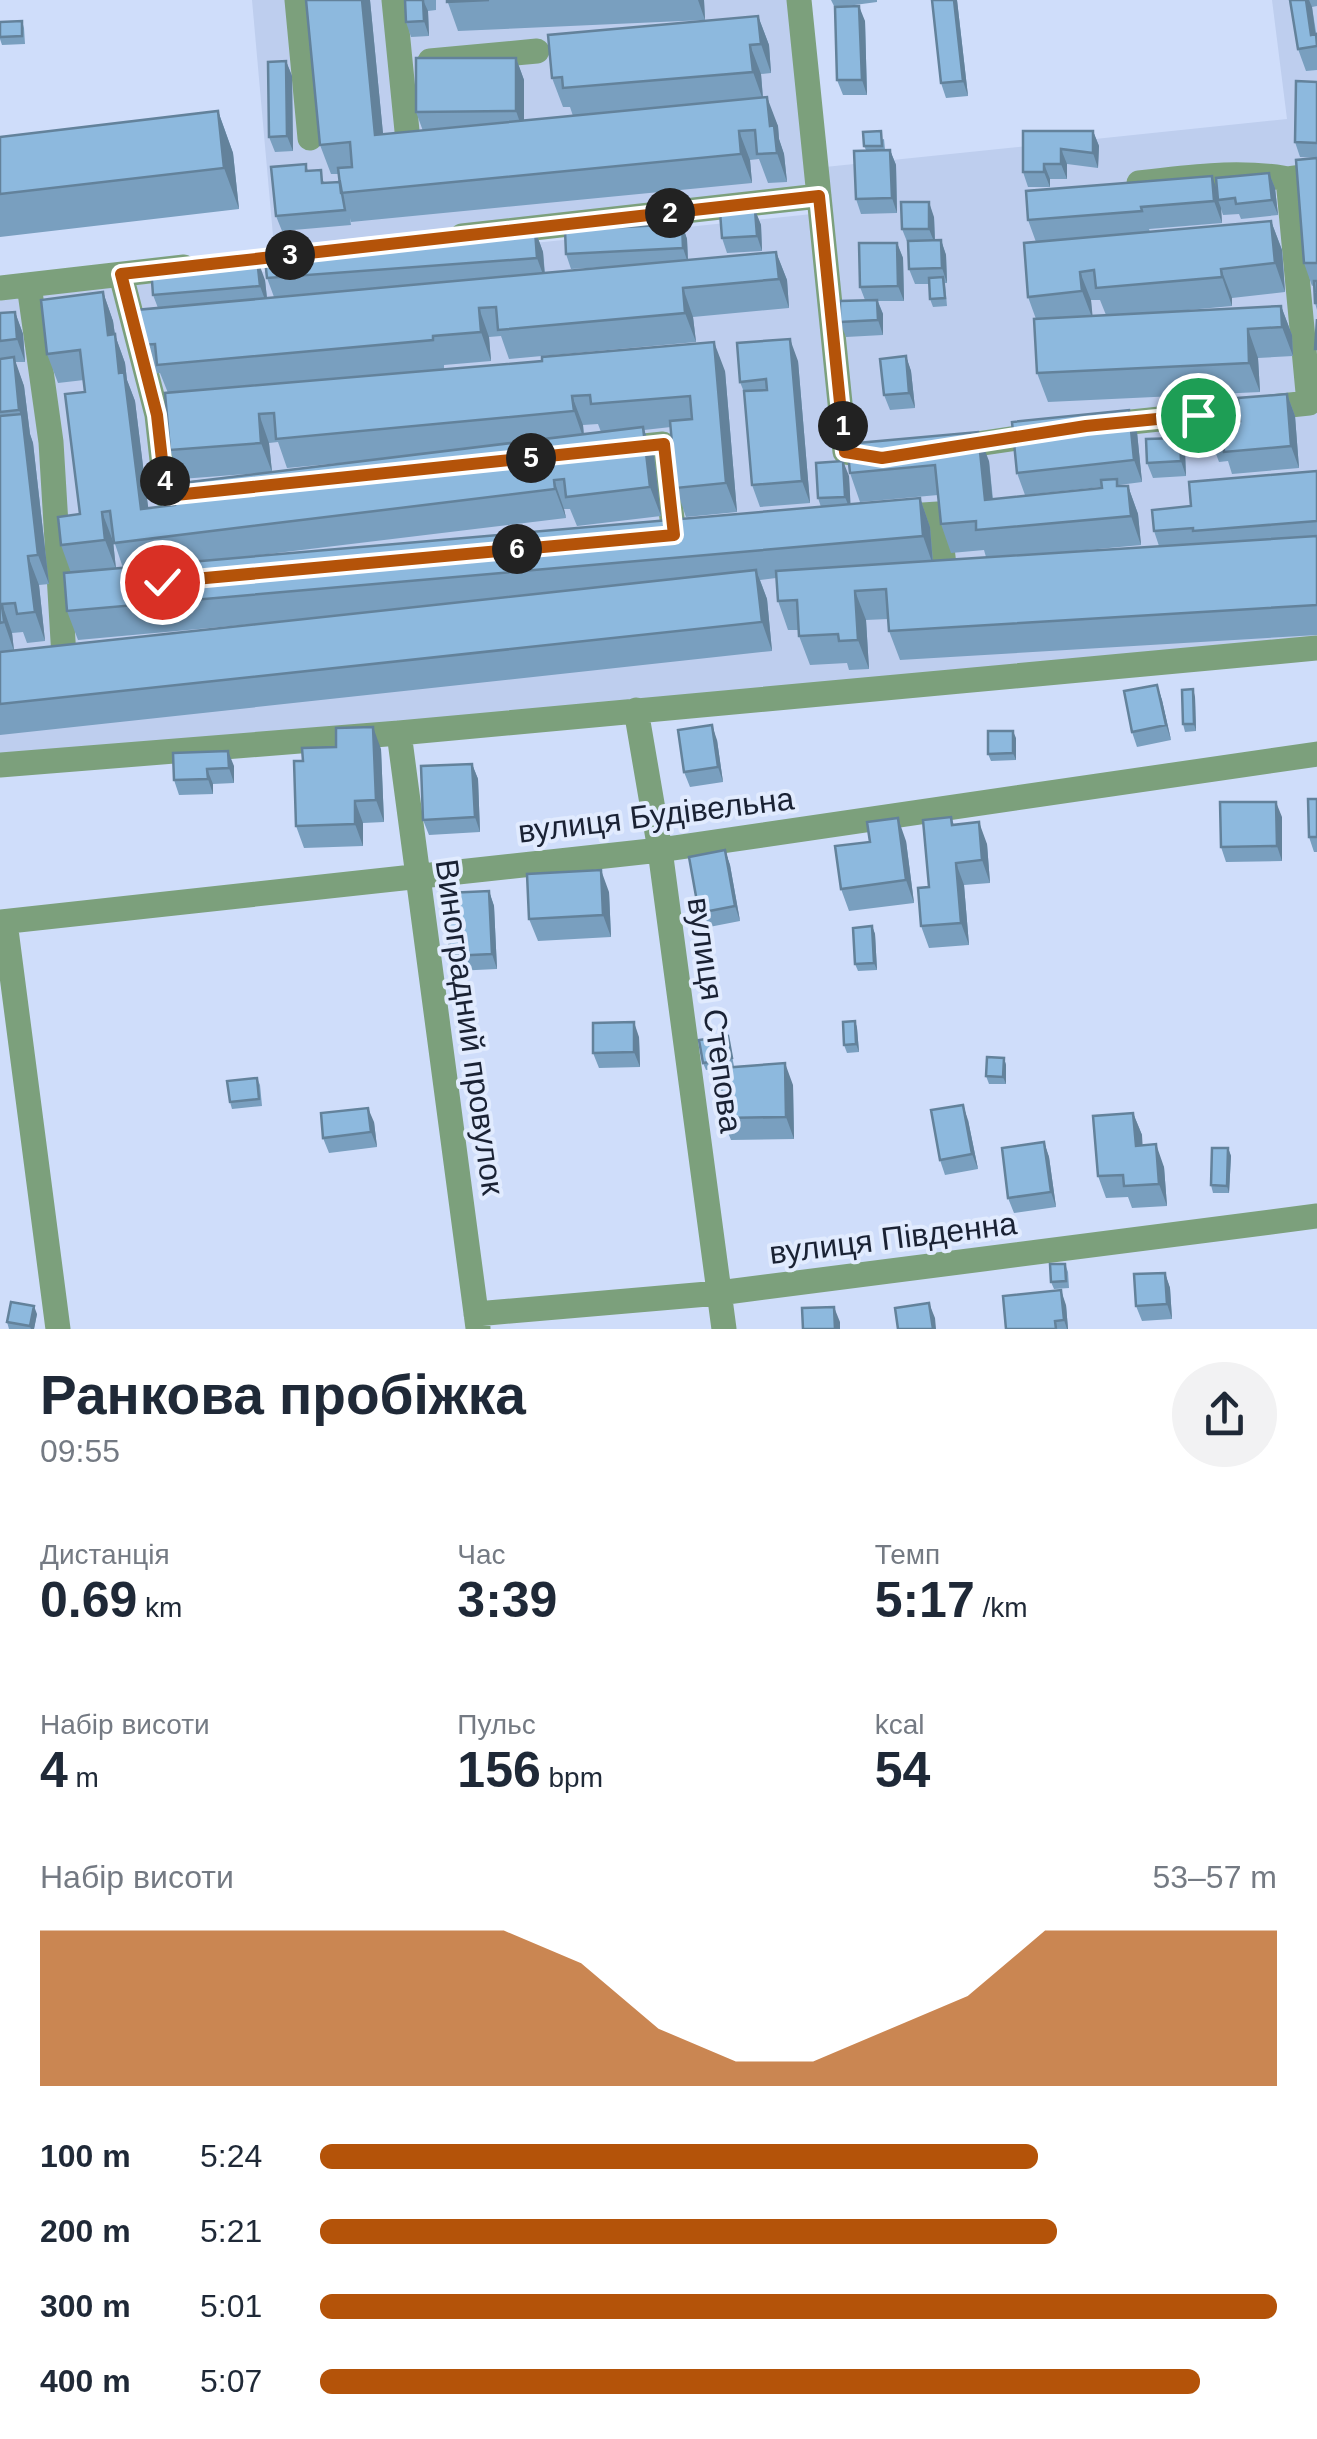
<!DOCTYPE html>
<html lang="uk">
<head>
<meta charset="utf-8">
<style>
	:root { --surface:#fff; --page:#f2f2f3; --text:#1f2937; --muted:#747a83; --accent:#b45309 }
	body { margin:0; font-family:Arial,sans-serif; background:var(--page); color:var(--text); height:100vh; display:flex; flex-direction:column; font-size:38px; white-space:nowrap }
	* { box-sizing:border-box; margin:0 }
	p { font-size:32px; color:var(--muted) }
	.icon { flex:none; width:55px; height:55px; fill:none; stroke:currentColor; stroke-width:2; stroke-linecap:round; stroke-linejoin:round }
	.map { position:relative; height:1329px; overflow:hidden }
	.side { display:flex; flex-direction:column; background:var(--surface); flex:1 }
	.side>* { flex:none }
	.pin { position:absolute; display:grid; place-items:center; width:85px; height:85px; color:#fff; margin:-42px; border:5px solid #fff; border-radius:50%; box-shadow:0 2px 10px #0007 }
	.km { position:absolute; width:50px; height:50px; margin:-25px; border-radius:50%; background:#222; color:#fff; font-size:28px; line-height:50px; text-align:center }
	.round { display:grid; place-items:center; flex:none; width:105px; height:105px; border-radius:52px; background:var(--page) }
	.summary { display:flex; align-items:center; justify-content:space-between; height:170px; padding:0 40px }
	h1 { font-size:55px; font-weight:800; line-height:75px }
	.metrics { display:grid; grid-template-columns:repeat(3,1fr); gap:15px; height:170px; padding:10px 40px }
	.metrics div { display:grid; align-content:center }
	.metrics b { font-size:50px; font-weight:800 }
	.metrics small { font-size:28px; font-weight:400 }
	.metrics p { font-size:28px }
	.chart { height:280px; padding:20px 40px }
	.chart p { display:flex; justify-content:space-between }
	.chart svg { width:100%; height:180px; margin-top:10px; fill:var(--accent); opacity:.7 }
	ul { padding:0 40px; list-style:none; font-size:32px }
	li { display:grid; grid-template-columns:160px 120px 1fr; align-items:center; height:75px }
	li i { height:25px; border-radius:12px; background:var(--accent) }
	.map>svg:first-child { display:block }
</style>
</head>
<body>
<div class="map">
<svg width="1317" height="1329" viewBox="0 0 1317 1329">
	<rect width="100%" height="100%" fill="#cfddfa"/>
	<path fill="#beceee" d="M252,0H788L808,188L274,247Z
		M1272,0H1317V647L0,768V299L831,212L825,167L1287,119Z"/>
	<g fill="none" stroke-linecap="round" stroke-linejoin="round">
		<path stroke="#7ca07c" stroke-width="25" d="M297,0L310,138
			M394,0L408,141L420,148H429
			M799,0L845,452L881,458
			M430,61L537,51
			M1139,183C1187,177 1235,171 1283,178
			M462,236L819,196
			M121,275L157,415L166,496L207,492
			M29,285L51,442L64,657L86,655
			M0,288L184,267
			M1103,425L1309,403L1288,179L1317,175
			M950,448L1044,434
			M615,449L663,444L674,535
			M892,517L938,514L945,574
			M636,710L660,850L724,1329
			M399,733L478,1328
			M0,765L399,733L1317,648
			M0,922L660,850L1317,754
			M5,922L58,1329
			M476,1314L719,1293L1317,1216"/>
	</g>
	<path fill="#799fbf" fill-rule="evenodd" d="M370,0L383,134L423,131L416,112L516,58L524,80V121L573,116L570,107H563L552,78L758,16L769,45L771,73L761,74L763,97L778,126L779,139L784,154L787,182L768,183L759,159L750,160L752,183L351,222L350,218L351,225L282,231L276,216L306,164L308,171L326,183L340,182L339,174H331L320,145Z
		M405,0H436V10L428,11L429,36L411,37L406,22Z
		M447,0H704L705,20L458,31Z
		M831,0H877V2L847,6L865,21L867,95H843L837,80L835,8Z
		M932,0H957L968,96L946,98L941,83Z
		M1290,0H1317V6L1312,7L1317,38V70L1306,71L1298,49Z
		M22,21L24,28L25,44L2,45L0,39V22Z
		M286,61L292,76L293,151L275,152L269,137Z
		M1317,82V158L1300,157L1295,142Z
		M218,111L233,153L239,209L0,237V137Z
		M1093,131L1099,146L1098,168L1067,164V179H1050V187H1028L1023,172Z
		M884,139L885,150H890L896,165L897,213L861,214L856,199L866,150L864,146Z
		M1317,158V310L1315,303L1314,285L1312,286L1304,263Z
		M1269,173L1275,188L1278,215L1241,219L1239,214L1223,215L1221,209L1222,223L1149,229L1150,232L1271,221L1282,250L1285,292L1232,298V306L1177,311L1281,306L1292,335L1293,356L1258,358L1260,392L1048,402L1037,373L1036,319L1028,297L1036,242L1028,220L1217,188ZM1091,300H1100L1106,315L1092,316Z
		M755,210L761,225L762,251L727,253L722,238Z
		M934,217L935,240H941L946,255L947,283H945L947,306L933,307L930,299L929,284H915L909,269L908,244L902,229Z
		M682,224L687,239L688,260L776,252L787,280L789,308L693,317L696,342L509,359L501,336L489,337L491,361L444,365V369L725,371L737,512L686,517L676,488L671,427L644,430L654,456L661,516L577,526L570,509H564L566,518L235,558L821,507L818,498L849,476L850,504L920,498L930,527L933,561L986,557L984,550L951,553L941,524L938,495L860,502L850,473L989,461L993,499L1102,488L1101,487L1025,495L1017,473L1137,432L1142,482L1119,485V486H1128L1138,514L1141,545L1044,554L1159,546L1154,531L1191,506L1317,471V635L900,660L889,631L888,619L866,620L869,669L849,670L847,663L810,665L799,636V630H788L778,601L776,578L760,580L767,599L772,651L0,735V313L15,312L23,334L25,362H15L24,386L30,434L33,443L49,584L39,585L45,641L27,643L23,632L12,633L14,650L264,623L78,640L67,611L71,573L61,545L80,514L85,392L84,380L58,383L47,354L103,292L113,321L115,335L125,363L127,380L135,401L148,508L175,505L382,459L287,468L278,442L269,443L272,472L181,479L170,450L168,393L160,373L150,374L140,345L158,308L153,295L265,280L267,298L274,297L267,278L535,230L543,252L545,273L606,267L571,269L566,254ZM598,424L601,432L584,434L583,425ZM113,541H114L123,568L116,569Z
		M897,243L903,258L904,301H878L883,314V335L846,337L840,322L865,300L860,287Z
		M906,356L911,371L915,408L890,410L884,395Z
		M798,361L810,503L760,507L752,485L744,392L740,382Z
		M1287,394L1295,416L1299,468L1232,474L1228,461L1219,462L1211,440Z
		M1185,452L1186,476L1153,478L1147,463Z
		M1157,685L1162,700L1171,740L1137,747L1132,732Z
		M1195,697L1196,731L1185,732L1183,724Z
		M1016,738V760L991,761L988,754Z
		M717,740L723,782L690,787L684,772Z
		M381,749L384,822L363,823V846L304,848L296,826Z
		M173,753L234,766V783L213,784V794L179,795L174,780Z
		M472,764L478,779L480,832L429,835L423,820Z
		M1317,799V852H1314L1309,837Z
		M951,817L954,825L987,844L990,883L964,885L969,945L929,948L921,926L929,887Z
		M1282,817V861L1226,862L1221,847Z
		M906,841L914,903L849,911L841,889Z
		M725,850L730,865L740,921L704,928L699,913Z
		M489,891L494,906L497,969L455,971L450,956Z
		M609,892L611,937L538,941L529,919Z
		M872,926L875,934L877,970L858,971L855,964Z
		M855,1021L857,1028L859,1052L847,1053L844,1045Z
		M728,1036L734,1066L706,1070L703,1063Z
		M639,1037L640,1067L599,1068L593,1053Z
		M1004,1058L1006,1065V1084H989L986,1076Z
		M257,1078L260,1085L262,1106L232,1109L230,1102Z
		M793,1085L794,1139L731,1140L722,1118Z
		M1133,1113L1142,1135V1145L1164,1167L1167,1206L1132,1208L1128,1197L1106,1198L1098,1176Z
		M968,1120L978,1169L945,1175L940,1160Z
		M374,1122L377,1147L329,1153L323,1138Z
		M1044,1142L1049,1157L1056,1207L1014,1213L1008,1198Z
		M1228,1148L1231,1156L1229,1193H1213L1211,1185Z
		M1065,1264L1068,1272L1069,1288L1054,1289L1051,1282Z
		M1165,1273L1170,1288L1172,1319L1142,1321L1136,1306Z
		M1066,1305L1068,1329H1006Z
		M37,1314L34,1329H9L7,1322Z"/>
	<path fill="#63829b" d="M362,0H370L386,164L375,135Z
		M423,0L428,11L429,36L424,21Z
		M698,0H704L705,20Z
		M954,0H957L968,96L963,81Z
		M1306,0H1309L1312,7L1317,46L1311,35Z
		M859,6L865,21L867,95L862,80Z
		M758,16L769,45L771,73L761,44Z
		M750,45L761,74L763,100L753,72Z
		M516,58L524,80V134L516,111Z
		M286,61L292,76L293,151L287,136Z
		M767,97L778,126L779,139L784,154L787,182L777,153L770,126Z
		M218,111L233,153L239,209L224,168Z
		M739,131L750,160L752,183L741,154Z
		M1093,131L1099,146L1098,168L1093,153Z
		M1061,149L1067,164V179L1061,164Z
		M890,150L896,165L897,213L892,198Z
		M1044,164L1050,179V187L1044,172Z
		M1269,173L1275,188L1278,215L1272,200Z
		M1212,176L1220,198L1218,200L1221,208L1222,223L1214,201Z
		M929,202L934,217L935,244L929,229Z
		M755,210L761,225L762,251L757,236Z
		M1271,221L1282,250L1285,292L1275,263Z
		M682,224L687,239L688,263L683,248Z
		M535,230L543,252L545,280L537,258Z
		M941,240L946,255L947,283L942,268Z
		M897,243L903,258L904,301L898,286Z
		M776,252L787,280L789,308L779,279Z
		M257,258L265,280L268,308L260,286Z
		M1221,269L1232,298V306L1222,277Z
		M1080,272L1091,300L1093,320L1082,291Z
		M683,288L693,317L696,342L685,313Z
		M103,292L113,321L115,335L125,363L127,380L135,401L152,538L141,509L108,335Z
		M877,300L883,314V335L878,320Z
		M1281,306L1292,335L1293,356L1282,327Z
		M479,308L489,337L491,361L481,332Z
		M15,312L23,334L25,362L17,339Z
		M1248,329L1258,358L1260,392L1249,363Z
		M790,339L798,361L810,503L802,481Z
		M714,342L725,371L737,512L726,483Z
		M906,356L911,371L915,408L909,393Z
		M14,357L24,386L30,434L33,443L49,584L38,555L22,418L19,410Z
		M1287,394L1295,416L1299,468L1291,446Z
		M572,396L583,425L584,440L574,411Z
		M1129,410L1137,432L1142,482L1134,460Z
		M259,414L269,443L272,472L261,443Z
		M643,427L654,456L661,516L650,487Z
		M978,432L989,461L995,528L985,500Z
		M1180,438L1185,452L1186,476L1181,461Z
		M843,461L849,476L851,512L845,497Z
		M554,480L564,509L566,518L555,489Z
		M1128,486L1138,514L1141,545L1131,516Z
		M920,498L930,527L933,565L923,536Z
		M102,512L113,541L116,569L105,540Z
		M28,556L39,585L45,641L35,612Z
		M756,570L767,599L772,651L762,622Z
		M855,591L866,620L869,669L858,640Z
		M2,604L12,633L14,651L4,622Z
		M1157,685L1162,700L1171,740L1166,725Z
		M1193,689L1195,697L1196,731L1194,724Z
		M712,725L717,740L723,782L718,767Z
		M373,727L381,749L384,822L376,800Z
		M1013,731L1016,738V760L1013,753Z
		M228,751L234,766V783L229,768Z
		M472,764L478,779L480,832L475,817Z
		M207,769L213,784V794L208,779Z
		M355,801L363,823V846L355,824Z
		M1276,802L1282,817V861L1277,846Z
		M898,818L906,841L914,903L906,880Z
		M979,822L987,844L990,883L982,860Z
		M725,850L730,865L740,921L735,906Z
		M956,863L964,885L969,945L961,923Z
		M601,870L609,892L611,937L603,915Z
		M489,891L494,906L497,969L492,954Z
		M872,926L875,934L877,970L874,963Z
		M855,1021L857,1028L859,1052L856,1044Z
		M634,1022L639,1037L640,1067L634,1052Z
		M1004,1058L1006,1065V1084L1003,1077Z
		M785,1063L793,1085L794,1139L786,1117Z
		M963,1105L968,1120L978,1169L972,1154Z
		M368,1108L374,1122L377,1147L371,1132Z
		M1133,1113L1142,1135L1144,1168L1136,1146Z
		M1044,1142L1049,1157L1056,1207L1051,1192Z
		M1156,1144L1164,1167L1167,1206L1159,1184Z
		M1228,1148L1231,1156L1229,1193L1227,1186Z
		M1165,1273L1170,1288L1172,1319L1167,1304Z
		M1061,1290L1066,1305L1068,1329H1067L1064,1320Z
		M929,1303L935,1318L936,1329H933Z
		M34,1306L37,1314L34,1329H31L30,1326Z
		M834,1307L840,1322V1329H835Z"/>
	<path fill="#8db9de" stroke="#63829b" stroke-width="2.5" d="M306,0H362L375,135L767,97L770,126L774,125L777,153L757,154L755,130L739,131L741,154L341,193L338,168L352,167L350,142L320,145Z
		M405,0H423L424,21L406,22Z
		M447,0H489L447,2Z
		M932,0H954L963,81L941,83Z
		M1290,0H1306L1311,35L1316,34L1317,46L1298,49Z
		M859,6L862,80H837L835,7Z
		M758,16L761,44L750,45L753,72L563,88L562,77L552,78L548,35Z
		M22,21V36L0,37V22Z
		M416,58H516V111L416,112Z
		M286,61L287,136L269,137L268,62Z
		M1296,81L1317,82V143L1295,142Z
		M218,111L224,168L0,194V137Z
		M881,131L882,146H864L863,132Z
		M1023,131H1093V153L1061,149V164H1044V172H1023Z
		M890,150L892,198L856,199L854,151Z
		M1317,158V263H1304L1296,160Z
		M306,164V171L321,170L322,183L340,182L345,210L276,216L271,167Z
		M1269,173L1272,200L1236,204L1235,198L1218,200L1216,178Z
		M1212,176L1214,201L1141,207L1142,211L1028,220L1026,191Z
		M901,202H929V229H902Z
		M755,210L757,236L722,238L720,212Z
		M1271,221L1275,263L1221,269L1222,277L1096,288L1094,270L1080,272L1082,291L1028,297L1024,243Z
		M682,224L683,248L566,254L565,230Z
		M535,230L537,258L267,278L264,250Z
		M941,240L942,268L909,269L908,241Z
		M859,243H897L898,286L860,287Z
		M776,252L779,279L683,288L685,313L498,330L496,307L479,308L481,332L433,336V340L157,365L155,344L140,345L136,310Z
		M257,258L260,286L153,295L151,267Z
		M943,277L945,298L930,299L929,278Z
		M1314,281H1317V303H1315Z
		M103,292L108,335L115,334L119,373L124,372L141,509L175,505L173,484L643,427L650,487L566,497L564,479L554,480L555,489L114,543L110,511L102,512L105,540L61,545L58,517L80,514L65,394L85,392L80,350L47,354L41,300Z
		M877,300L878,320L840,322V301Z
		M1281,306L1282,327L1248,329L1249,363L1037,373L1034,319Z
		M15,312L17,339L0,341V313Z
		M1317,319V349H1315Z
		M790,339L802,481L752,485L744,391L767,390L766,379L740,382L737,343Z
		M714,342L726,483L676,488L670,421L692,419L690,396L591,404L590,395L572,396L574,411L276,439L274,413L259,414L261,443L170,450L165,393L542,361V357Z
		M906,356L909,393L884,395L880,359Z
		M14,357L19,410L0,412V359Z
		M1287,394L1291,446L1224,452L1223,439L1211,440L1209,423L1240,421L1238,398Z
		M1129,410L1134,460L1017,473L1012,422Z
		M22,414L38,555L28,556L35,612L17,614L15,603L2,604L4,622L0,623V416Z
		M978,432L985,500L1102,488L1101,480L1117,479V486H1128L1131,516L976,530V521L941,524L935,465L850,473L847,444Z
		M1180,438L1181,461L1147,463L1146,439Z
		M843,461L845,497L818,498L816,463Z
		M1317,471V521L1193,531V528L1154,531L1152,510L1191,506L1189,482Z
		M920,498L923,536L67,611L64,573Z
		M1317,536V605L889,631L886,589L855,591L858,640L839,641L838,634L799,636L797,600L778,601L776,571Z
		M756,570L762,622L0,704V652Z
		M1157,685L1166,725L1132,732L1124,691Z
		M1193,689L1194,724H1183L1182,690Z
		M712,725L718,767L684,772L678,730Z
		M373,727L376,800L355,801V824L296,826L294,761H303L302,748L336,747V728Z
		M988,731H1013V753L988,754Z
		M228,751L229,768L207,769L208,779L174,780L173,753Z
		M472,764L475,817L423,820L421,766Z
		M1308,799H1317V837H1309Z
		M1220,802H1276L1277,846L1221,847Z
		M951,817L952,825L979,822L982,860L956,863L961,923L921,926L918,888L929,887L923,820Z
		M898,818L906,880L841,889L835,846L870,842L867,822Z
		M725,850L735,906L699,913L689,857Z
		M601,870L603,915L529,919L527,874Z
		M489,891L492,954L450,956L447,893Z
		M872,926L874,963L855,964L853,928Z
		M855,1021L856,1044L844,1045L843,1022Z
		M634,1022V1052L593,1053V1023Z
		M728,1036L732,1058L703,1063L699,1040Z
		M987,1057L1004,1058L1003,1077L986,1076Z
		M785,1063L786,1117L722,1118V1068Z
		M257,1078L259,1099L230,1102L227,1081Z
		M963,1105L972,1154L940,1160L931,1110Z
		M368,1108L371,1132L323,1138L321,1113Z
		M1133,1113L1136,1146L1156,1144L1159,1184L1124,1186L1123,1175L1098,1176L1093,1116Z
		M1044,1142L1051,1192L1008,1198L1002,1148Z
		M1212,1148H1228L1227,1186L1211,1185Z
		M1050,1264H1065L1066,1281L1051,1282Z
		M1165,1273L1167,1304L1136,1306L1134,1274Z
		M1061,1290L1064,1320L1055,1321L1056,1329H1006L1003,1296Z
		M11,1302L34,1306L30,1326L7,1322Z
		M929,1303L933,1329H898L895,1308Z
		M834,1307L835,1329H803L802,1308Z"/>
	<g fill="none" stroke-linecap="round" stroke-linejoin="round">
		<defs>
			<path id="route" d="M162,582L674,535L664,444L166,496L157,415L121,274L819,196L845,452L882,458L1086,426L1198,415"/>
		</defs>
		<use href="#route" stroke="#fff" stroke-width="20"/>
		<use href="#route" stroke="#b45309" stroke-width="12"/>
	</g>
	<g text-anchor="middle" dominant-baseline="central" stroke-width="8" stroke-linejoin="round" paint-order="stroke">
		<g font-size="32" fill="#1a2234" stroke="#e1ebfe">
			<text transform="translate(656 815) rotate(-7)">вулиця Будівельна</text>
			<text transform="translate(715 1015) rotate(82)">вулиця Степова</text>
			<text transform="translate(470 1027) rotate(82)">Виноградний провулок</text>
			<text transform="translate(893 1238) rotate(-7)">вулиця Південна</text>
		</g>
	</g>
</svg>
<div class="pin" style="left:1198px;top:415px;background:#1e9e55"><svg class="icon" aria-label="arrive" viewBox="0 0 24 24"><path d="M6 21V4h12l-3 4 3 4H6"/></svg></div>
<div class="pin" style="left:162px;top:582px;background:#d93025"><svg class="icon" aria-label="check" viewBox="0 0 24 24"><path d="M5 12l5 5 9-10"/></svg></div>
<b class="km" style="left:843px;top:426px">1</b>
<b class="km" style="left:670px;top:213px">2</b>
<b class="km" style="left:290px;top:255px">3</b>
<b class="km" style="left:165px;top:481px">4</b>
<b class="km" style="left:531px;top:458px">5</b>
<b class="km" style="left:517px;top:549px">6</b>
</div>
<section class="side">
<div class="summary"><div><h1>Ранкова пробіжка</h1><p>09:55</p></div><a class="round"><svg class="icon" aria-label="share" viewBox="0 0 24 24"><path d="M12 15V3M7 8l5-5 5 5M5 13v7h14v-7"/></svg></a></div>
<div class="metrics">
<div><p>Дистанція</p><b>0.69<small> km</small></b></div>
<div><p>Час</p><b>3:39</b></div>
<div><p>Темп</p><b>5:17<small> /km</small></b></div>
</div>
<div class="metrics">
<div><p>Набір висоти</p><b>4<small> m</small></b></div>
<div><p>Пульс</p><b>156<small> bpm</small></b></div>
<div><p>kcal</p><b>54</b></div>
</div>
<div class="chart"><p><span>Набір висоти</span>53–57 m</p>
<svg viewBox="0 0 160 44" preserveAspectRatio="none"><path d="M0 44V6L10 6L20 6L30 6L40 6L50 6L60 6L70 14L80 30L90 38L100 38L110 30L120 22L130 6L140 6L150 6L160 6V44z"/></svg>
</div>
<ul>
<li><b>100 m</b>5:24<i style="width:75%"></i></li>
<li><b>200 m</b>5:21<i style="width:77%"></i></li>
<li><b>300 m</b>5:01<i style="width:100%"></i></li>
<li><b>400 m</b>5:07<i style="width:92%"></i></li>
</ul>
</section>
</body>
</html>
